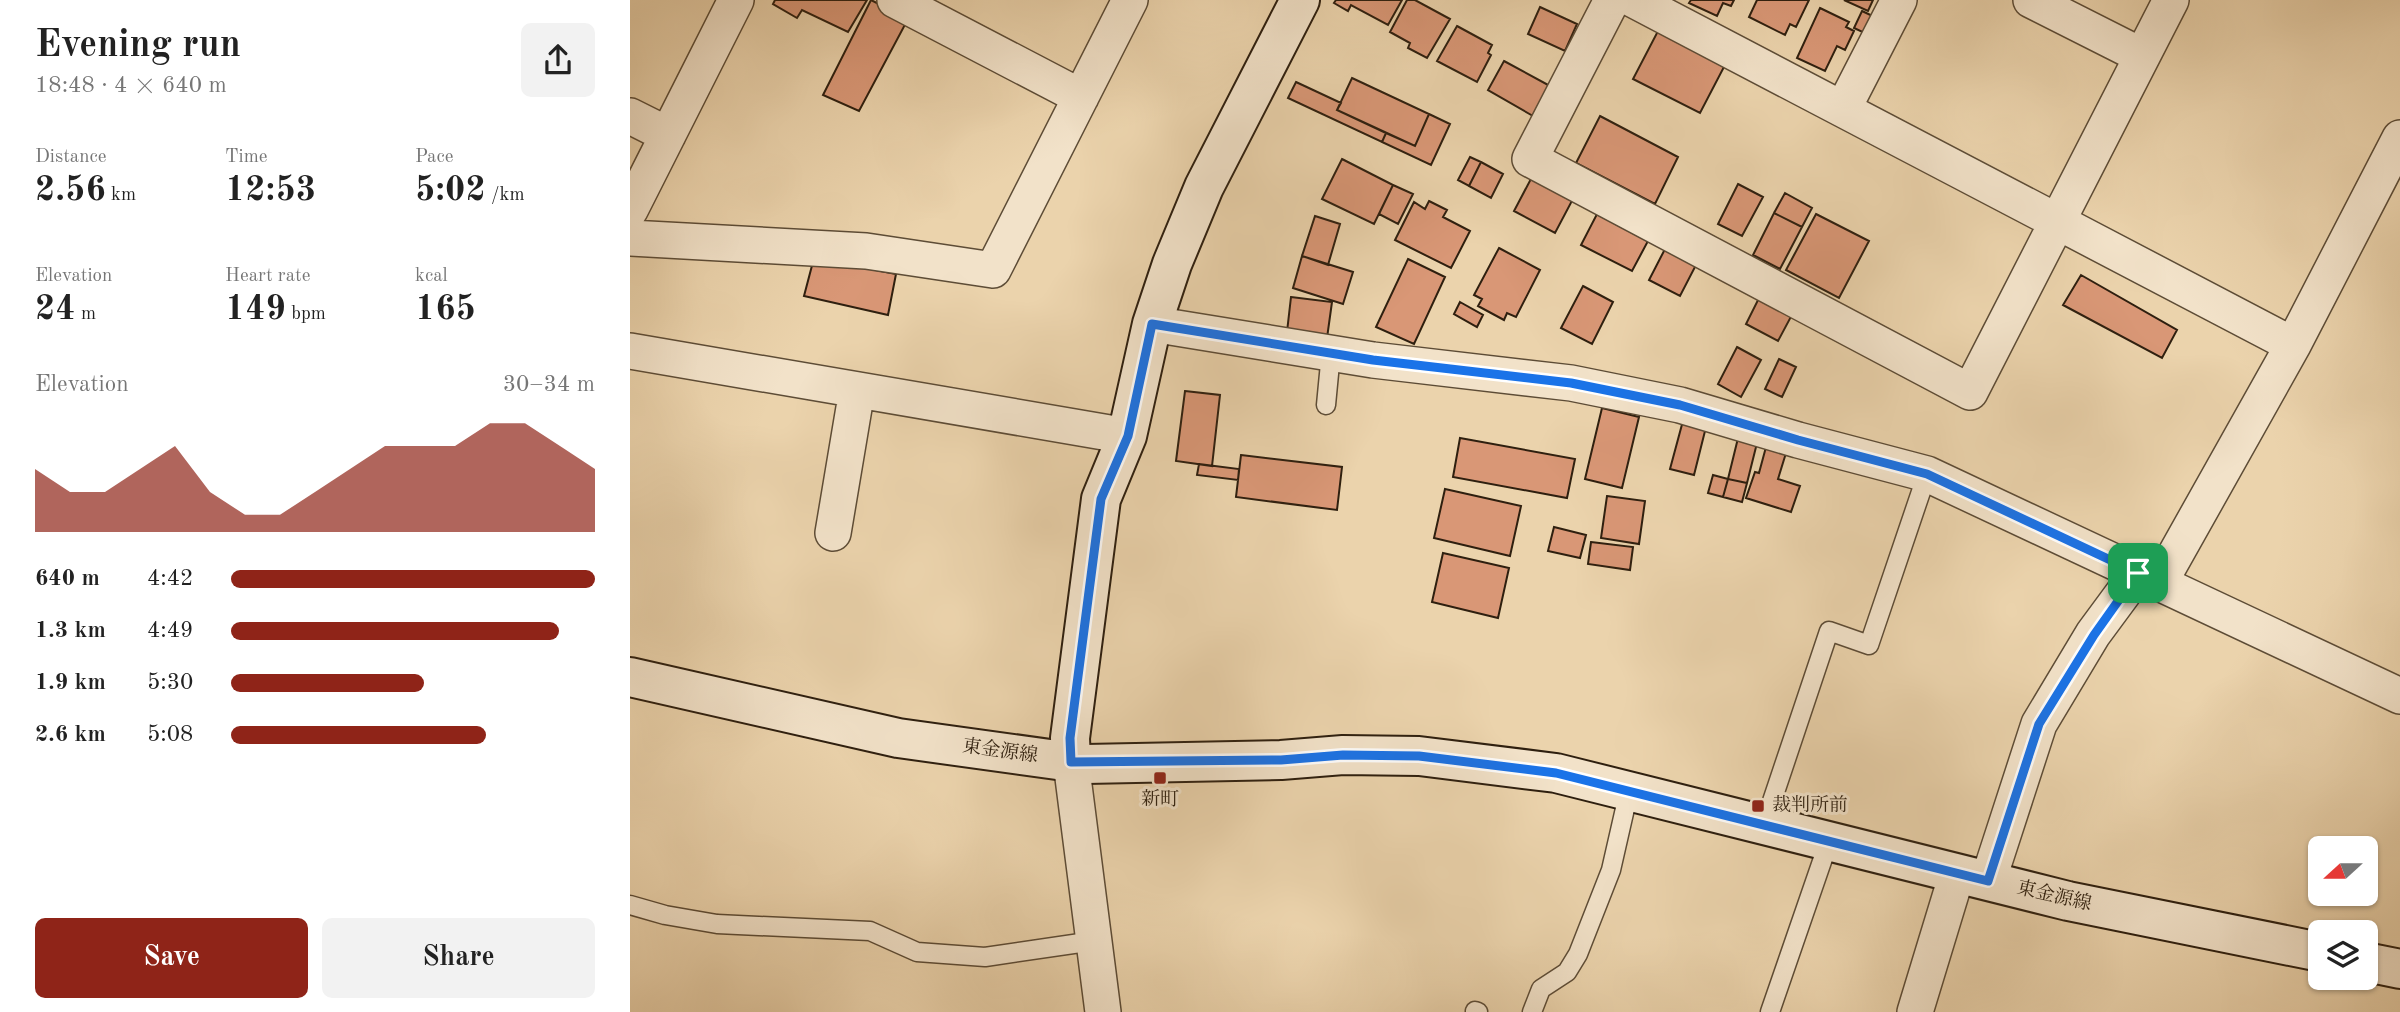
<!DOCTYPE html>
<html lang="en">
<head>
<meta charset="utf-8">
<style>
	:root { --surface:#fff; --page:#f2f2f2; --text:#222; --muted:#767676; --accent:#8f2418 }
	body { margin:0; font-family:"Old Standard TT","Noto Serif JP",serif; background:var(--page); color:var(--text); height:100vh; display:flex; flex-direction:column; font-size:26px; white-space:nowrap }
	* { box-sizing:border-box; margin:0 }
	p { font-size:23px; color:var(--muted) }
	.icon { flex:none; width:38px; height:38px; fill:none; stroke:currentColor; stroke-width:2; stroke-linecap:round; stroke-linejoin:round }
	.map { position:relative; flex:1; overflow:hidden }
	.details { display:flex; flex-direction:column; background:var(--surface); width:630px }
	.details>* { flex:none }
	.needle { width:46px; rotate:249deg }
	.controls { position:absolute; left:1678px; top:836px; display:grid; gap:14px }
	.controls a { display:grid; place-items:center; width:70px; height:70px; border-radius:10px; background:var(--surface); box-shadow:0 2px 5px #0004; font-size:35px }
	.pin { position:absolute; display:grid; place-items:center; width:60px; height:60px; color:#fff; margin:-30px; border-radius:14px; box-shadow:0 4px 10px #0006 }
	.round { display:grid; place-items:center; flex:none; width:74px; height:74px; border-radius:10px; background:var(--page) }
	.overview { display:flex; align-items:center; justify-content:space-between; height:119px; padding:0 35px }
	h1 { font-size:38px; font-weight:800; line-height:52px }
	.stats { display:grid; grid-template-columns:repeat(3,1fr); gap:10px; height:119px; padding:7px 35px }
	.stats div { display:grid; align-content:center }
	.stats b { font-size:35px; font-weight:800 }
	.stats small { font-size:19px; font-weight:400 }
	.stats p { font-size:19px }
	.chart { height:196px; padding:14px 35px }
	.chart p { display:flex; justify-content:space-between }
	.chart svg { width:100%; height:126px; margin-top:7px; fill:var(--accent); opacity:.7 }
	.primary-button { display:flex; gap:14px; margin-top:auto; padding:14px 35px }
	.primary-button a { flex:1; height:80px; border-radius:10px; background:var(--accent); color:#fff; font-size:28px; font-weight:800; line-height:80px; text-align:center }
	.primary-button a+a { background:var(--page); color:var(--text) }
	ul { padding:0 35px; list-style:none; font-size:23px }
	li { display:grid; grid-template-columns:112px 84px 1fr; align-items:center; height:52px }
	li i { height:18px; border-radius:9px; background:var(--accent) }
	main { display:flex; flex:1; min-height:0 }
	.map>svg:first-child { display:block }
</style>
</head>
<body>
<main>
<section class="details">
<div class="overview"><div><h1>Evening run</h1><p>18:48 · 4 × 640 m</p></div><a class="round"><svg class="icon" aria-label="share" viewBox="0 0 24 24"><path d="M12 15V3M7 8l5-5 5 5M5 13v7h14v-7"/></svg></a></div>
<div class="stats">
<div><p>Distance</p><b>2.56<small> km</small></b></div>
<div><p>Time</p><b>12:53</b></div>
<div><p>Pace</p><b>5:02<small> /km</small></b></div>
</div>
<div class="stats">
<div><p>Elevation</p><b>24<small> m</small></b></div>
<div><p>Heart rate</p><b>149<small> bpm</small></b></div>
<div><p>kcal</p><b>165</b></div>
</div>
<div class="chart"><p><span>Elevation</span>30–34 m</p>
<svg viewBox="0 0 160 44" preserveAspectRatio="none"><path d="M0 44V22L10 30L20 30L30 22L40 14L50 30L60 38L70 38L80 30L90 22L100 14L110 14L120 14L130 6L140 6L150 14L160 22V44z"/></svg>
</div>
<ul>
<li><b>640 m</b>4:42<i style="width:100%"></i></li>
<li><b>1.3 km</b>4:49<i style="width:90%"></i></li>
<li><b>1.9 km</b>5:30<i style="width:53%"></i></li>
<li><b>2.6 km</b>5:08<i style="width:70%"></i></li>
</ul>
<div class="primary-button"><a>Save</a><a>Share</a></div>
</section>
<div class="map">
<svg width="1770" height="1012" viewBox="0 0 1770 1012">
	<rect width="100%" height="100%" fill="#ebd3ac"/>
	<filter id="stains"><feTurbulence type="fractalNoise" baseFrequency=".00286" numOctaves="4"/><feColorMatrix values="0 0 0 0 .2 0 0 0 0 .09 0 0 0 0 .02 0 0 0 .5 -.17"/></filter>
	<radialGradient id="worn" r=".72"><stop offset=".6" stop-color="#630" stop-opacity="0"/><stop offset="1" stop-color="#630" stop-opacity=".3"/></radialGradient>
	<path fill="#d99776" stroke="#2e1f0f" stroke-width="2" d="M145,0H237L218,32L172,10L167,18L143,4Z
		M241,0L278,19L229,111L193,95Z
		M706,0H772L758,25L721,5L718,11L704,3Z
		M777,0H785L820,19L797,58L778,48L780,43L760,32Z
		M1061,0H1104L1101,6L1093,3L1087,16L1059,3Z
		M1127,0H1179L1166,27L1160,24L1155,35L1119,17Z
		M1214,0H1243L1238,11Z
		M910,7L947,24L935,51L898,34Z
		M1190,8L1219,22L1216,27L1224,31L1215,50L1207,46L1195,71L1167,58Z
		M1232,11L1249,19L1241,36L1224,28Z
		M827,26L862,45L858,53L861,55L847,82L807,61Z
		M1028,31L1095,65L1070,113L1003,79Z
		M874,61L920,86L903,116L858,90Z
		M722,78L799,114L785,146L707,110Z
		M666,82L711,103L707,110L756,133L752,142L658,98Z
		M799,114L820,124L801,165L752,142L756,133L785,146Z
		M970,116L1048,157L1025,204L946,163Z
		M840,157L851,162L839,186L828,180Z
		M712,159L763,185L744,224L692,199Z
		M851,162L873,174L861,198L839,186Z
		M903,175L944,197L925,233L884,211Z
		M1108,184L1133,197L1112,236L1088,224Z
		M763,185L783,194L768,224L749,214Z
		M1155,193L1182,208L1172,227L1144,213Z
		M799,201L817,210L813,217L840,231L821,268L765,240L784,202L795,209Z
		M1144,213L1172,227L1150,269L1123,255Z
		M967,214L1018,241L1002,271L951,245Z
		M1186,214L1239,241L1209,298L1156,270Z
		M685,216L710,224L698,265L672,256Z
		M869,248L910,270L886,317L877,313L874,320L848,306L852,299L844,295Z
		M1035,249L1066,265L1050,296L1019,280Z
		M672,256L723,272L713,304L663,288Z
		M184,258L266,274L258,315L174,296Z
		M778,259L815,277L784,344L746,327Z
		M1451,275L1547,330L1532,358L1433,305Z
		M953,286L983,302L962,344L931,328Z
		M1131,294L1164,311L1148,341L1116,324Z
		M661,297L702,302L697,338L657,332Z
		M830,302L853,315L847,327L824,314Z
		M1107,347L1131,360L1111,397L1088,384Z
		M1149,359L1166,367L1152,397L1135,389Z
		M555,391L590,395L582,466L546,461Z
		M972,408L1009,417L992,488L955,479Z
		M1054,417L1077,423L1064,475L1040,469Z
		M1109,434L1128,439L1117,483L1098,479Z
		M830,438L945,459L937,498L823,477Z
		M1136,447L1156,453L1148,479L1170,486L1161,512L1116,498L1125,472L1129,473Z
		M611,455L712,467L707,510L606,497Z
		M569,464L609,469L608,480L567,475Z
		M1083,475L1098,479L1093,497L1078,493Z
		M1098,479L1117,483L1112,502L1093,497Z
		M815,489L891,506L880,556L804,538Z
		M977,496L1015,501L1009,544L971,538Z
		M924,527L956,535L950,558L918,551Z
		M961,542L1003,547L1000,570L958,564Z
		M813,553L879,568L868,618L802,602Z"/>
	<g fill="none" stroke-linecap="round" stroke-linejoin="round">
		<defs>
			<path id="lane" d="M696,405L701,353
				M1134,825L1199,631L1239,645L1297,474
				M0,905L35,915L87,924L240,931L287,952L355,957L464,941
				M845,1011L848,1012
				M902,1012L911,989L937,972L948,954L981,870L999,791
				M1140,1012L1199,841"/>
			<path id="street" d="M265,0L451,97
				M982,0L900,159L1340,392L1541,0
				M1004,0L1663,345
				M1401,0L1512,56
				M1213,109L1269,0
				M0,116L38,135
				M0,210L106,0
				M0,238L236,251L363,270L500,0
				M522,324L743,360L941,383L1050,405L1168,440L1297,474L1770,696
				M0,351L497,436
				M203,533L227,390
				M1530,582L1663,345L1770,138
				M441,762L473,1012
				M1358,881L1409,724L1463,634L1508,573
				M1285,1012L1327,874"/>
			<path id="secondary" d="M0,677L268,738L456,764L651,760L713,755L789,756L926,773L1438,901L1690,952
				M441,762L440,738L471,499L497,436L522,324L542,264L574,187L670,0
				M1736,962L1770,969"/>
		</defs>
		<use href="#lane" stroke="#5d4c36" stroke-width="21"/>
		<use href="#street" stroke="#5d4c36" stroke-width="38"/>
		<use href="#secondary" stroke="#2e1f0f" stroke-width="42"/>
		<use href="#lane" stroke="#f2e2c9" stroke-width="18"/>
		<use href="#street" stroke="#f2e2c9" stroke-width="35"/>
		<use href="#secondary" stroke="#f2e2c9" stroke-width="38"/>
	</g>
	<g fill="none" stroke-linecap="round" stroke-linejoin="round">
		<defs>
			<path id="route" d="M522,324L743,360L941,383L1050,405L1168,440L1297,474L1508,573L1464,635L1409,724L1358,881L926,773L789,756L713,755L651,760L441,762L440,738L471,499L498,436Z"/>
		</defs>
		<use href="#route" stroke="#fff" stroke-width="14"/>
		<use href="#route" stroke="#1a73e8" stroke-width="9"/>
	</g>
	<g fill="#8f2418" stroke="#f2e2c9" stroke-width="2.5">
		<rect x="523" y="771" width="14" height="14" rx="3.5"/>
		<rect x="1121" y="799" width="14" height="14" rx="3.5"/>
	</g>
	<g text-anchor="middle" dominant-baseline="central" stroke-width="6" stroke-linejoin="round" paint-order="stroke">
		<g font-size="19" fill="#2e1f0f" stroke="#f2e2c9">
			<text transform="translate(370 752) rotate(8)">東金源線</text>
			<text transform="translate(1424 897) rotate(13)">東金源線</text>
		</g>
		<g font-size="19" fill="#2e1f0f" stroke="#f2e2c9">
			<text x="530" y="800">新町</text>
			<text x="1142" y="806" text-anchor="start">裁判所前</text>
		</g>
	</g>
	<rect width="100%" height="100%" filter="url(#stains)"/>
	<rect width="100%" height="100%" fill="url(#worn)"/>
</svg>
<div class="controls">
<a><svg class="needle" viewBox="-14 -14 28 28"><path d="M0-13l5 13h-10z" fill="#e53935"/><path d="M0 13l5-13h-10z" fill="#767676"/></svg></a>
<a><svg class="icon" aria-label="layers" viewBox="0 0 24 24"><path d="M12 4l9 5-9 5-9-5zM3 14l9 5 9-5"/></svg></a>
</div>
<div class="pin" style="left:1508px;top:573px;background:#1e9e55"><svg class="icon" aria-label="arrive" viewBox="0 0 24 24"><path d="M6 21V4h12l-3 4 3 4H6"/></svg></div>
</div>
</main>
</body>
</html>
